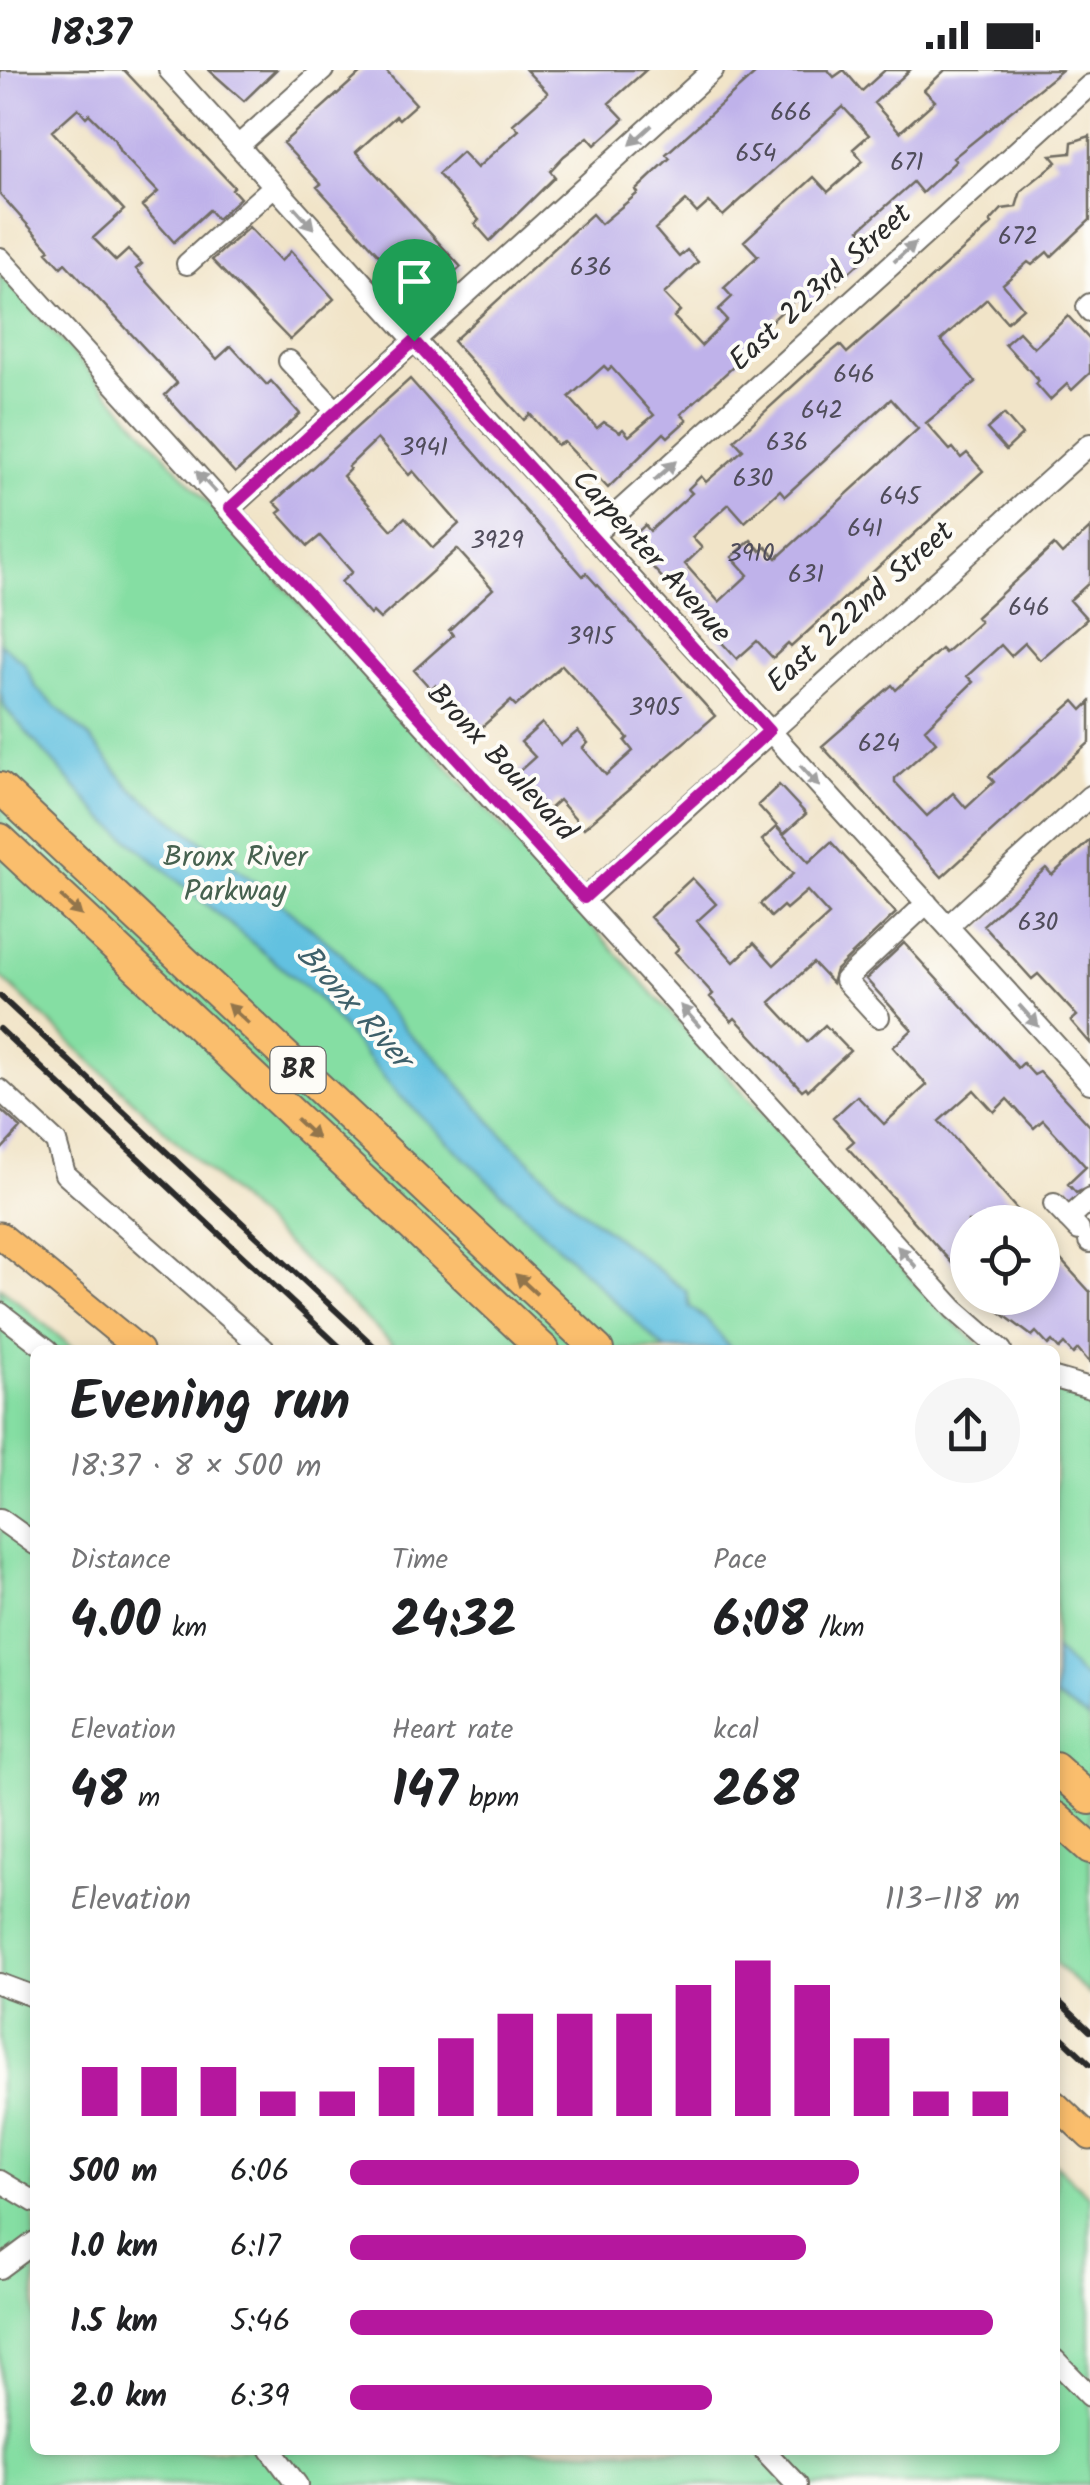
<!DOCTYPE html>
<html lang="en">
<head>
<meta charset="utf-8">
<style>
	:root { --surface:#fff; --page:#f6f6f6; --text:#202124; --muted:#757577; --accent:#b5179e }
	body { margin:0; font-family:Kalam,sans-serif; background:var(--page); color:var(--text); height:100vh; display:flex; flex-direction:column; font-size:38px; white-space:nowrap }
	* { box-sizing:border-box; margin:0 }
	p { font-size:32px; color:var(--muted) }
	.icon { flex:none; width:55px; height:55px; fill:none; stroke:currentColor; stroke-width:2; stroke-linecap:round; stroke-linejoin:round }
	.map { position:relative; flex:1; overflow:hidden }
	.side { position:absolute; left:30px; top:1275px; width:1030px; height:1110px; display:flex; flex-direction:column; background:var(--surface); border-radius:15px; box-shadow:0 5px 15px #0003 }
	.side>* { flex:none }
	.fabs { position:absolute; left:950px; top:1135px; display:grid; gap:20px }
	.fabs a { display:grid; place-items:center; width:110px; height:110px; border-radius:50%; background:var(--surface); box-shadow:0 5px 15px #0003; font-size:50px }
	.pin { position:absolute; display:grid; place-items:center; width:85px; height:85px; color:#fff; margin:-102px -42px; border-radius:50% 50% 50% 0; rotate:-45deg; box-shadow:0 0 10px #0007 }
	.pin .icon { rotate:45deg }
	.round { display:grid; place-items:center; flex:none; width:105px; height:105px; border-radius:52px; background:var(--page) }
	.headline { display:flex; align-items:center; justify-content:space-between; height:170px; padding:0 40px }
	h1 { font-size:55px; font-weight:800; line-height:75px }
	.metrics { display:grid; grid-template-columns:repeat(3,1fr); gap:15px; height:170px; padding:10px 40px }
	.metrics div { display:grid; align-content:center }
	.metrics b { font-size:50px; font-weight:800 }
	.metrics small { font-size:28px; font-weight:400 }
	.metrics p { font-size:28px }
	.chart { height:280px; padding:20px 40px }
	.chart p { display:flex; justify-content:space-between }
	.chart svg { width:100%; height:180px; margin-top:10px; stroke:var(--accent); stroke-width:6 }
	ul { padding:0 40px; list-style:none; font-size:32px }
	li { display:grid; grid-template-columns:160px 120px 1fr; align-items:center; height:75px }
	li i { height:25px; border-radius:12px; background:var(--accent) }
	.status { display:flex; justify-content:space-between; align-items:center; height:70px; padding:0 50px; background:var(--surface); direction:ltr }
	.status svg { height:28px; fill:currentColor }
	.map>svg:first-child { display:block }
</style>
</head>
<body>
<div class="status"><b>18:37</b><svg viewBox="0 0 49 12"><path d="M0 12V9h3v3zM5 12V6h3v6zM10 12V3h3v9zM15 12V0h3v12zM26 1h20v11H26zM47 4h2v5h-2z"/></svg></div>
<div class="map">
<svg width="1090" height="2415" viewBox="0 0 1090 2415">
	<rect width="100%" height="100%" fill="#fdfcf7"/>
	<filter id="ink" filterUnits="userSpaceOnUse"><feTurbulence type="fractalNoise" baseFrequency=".01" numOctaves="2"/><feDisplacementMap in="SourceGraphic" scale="20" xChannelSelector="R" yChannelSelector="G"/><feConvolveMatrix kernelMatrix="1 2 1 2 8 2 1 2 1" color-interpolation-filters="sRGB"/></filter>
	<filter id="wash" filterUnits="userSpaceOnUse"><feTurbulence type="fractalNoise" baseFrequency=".0048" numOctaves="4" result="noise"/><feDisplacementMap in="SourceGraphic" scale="40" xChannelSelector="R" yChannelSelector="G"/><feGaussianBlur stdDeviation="2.25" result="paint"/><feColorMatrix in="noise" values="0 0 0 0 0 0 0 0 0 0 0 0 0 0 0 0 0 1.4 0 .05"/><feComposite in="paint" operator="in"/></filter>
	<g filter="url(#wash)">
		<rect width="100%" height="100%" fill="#f1e4c8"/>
		<path fill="#85dea3" stroke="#588467" stroke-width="2.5" d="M0,203L940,1240L986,1280H399L0,906Z
			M0,1217L75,1280H35V2380H1055V2094L1090,2127V2415H0Z
			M1055,1319L1090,1331V1925L1055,1893Z"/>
		<path fill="#62c1e0" stroke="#467686" stroke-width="2.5" d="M0,573L24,593L37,619L89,667L131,718L260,816L343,885L360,909L416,971L434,985L500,1062L577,1137L687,1222L690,1237L708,1251L732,1280H666L397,1023L317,927L103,748L5,638L0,622Z
			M1055,1579L1079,1604L1090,1610V1650L1055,1627Z"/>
		<g id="blocks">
			<path fill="#bfb2ea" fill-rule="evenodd" d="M0,0H124L234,117L232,119L240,128L217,149L209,140L174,172L142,136L158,122L120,82L114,69L89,44L86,47L78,38L52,61L124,140L93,168L116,191L128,180L142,194L136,199L217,289L231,276L267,315L271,311L300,344L235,403L165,325L177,313L65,193L61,197L47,182L50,180L0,124Z
				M209,0H276L244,31Z
				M364,0H385L416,34L399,49L396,46L356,82L461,197L422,232L317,117L321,114L283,73Z
				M526,0H646L609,33L624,49L595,75L588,67L564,86L550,101L555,107L490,171L475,154L479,150L438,104L462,82L477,98L519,60L513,54L548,23Z
				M759,0H828L834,7L844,0L862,21L885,0H910L874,33L900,62L935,31L924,20L945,0H1062L953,88L956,91L922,123L913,112L860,159L877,177L808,240L797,228L759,262L765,268L681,344L687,350L668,367L664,363L608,418L564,372L557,375L530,344L524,350L453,271L592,144L601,154L638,123L636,120L670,88L666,84ZM843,37L869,65L853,79L863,91L828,122L814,107L744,171L758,186L724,218L732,227L718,240L727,250L701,276L674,247L680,241L664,224L698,192L687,180L679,187L655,159L686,131L697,143L709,132L723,146ZM604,296L608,300L611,297L654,345L629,366L623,359L620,362L604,352L597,358L569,327Z
				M1090,66V150L1051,187L1047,182L1032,195L1028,192L1003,214L1023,238L1007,252L987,229L941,270L976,312L926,353L950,380L953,378L961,388L967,383L983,401L791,577L788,574L773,588L757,571L737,589L633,476L635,474L630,469L645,455L650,461L692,423L688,419L701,406L706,412L743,380L734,370L818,293L840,275L847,283L992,154L990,152L1002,139L1016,137L1021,121L1057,92L1051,85L1071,83L1072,72ZM891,329L918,359L777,488L766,477L761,481L751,470L732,487L748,505L719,532L685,494L702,478L692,467L729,434L745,452L780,420L785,426Z
				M249,157L281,191L291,181L334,229L290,270L212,190Z
				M1068,246L1090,270V303L1072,320L1067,314L1050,330L1036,314L1039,311L1005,274L1019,262L1034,278Z
				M410,309L583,506L586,503L715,646L584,758L559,730L548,740L516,704L535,687L521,672L542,653L561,675L578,661L588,673L583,678L606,705L633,681L625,671L628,668L562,595L516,636L511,631L473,665L457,647L461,644L435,615L431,619L414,600L453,565L449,560L493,519L457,479L380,549L373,542L370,545L341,512L352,502L320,466L308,476L278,443L282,440L274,432ZM377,369L409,405L413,401L459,454L433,478L405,447L392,460L343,406L350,399L348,397Z
				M1004,344L1022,365L1006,380L987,359Z
				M1090,458V512L1070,530L1087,549L1040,590L1025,573L1011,586L1001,575L967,606L973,612L925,659L936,672L895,708V712L927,746L953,723L966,738L994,712L989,706L1074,631L1082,640L1090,632V672L942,807L822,676L892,615L896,620L941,579L945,583L980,552L976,547L1054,475L1062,484Z
				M779,715L806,744L784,764L758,735Z
				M776,757L809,792L831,772L896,843L836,900L832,913L813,893L770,932L807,972L825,955L850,981L808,1020L806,1017L802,1020L735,948L732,951L710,927L713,924L675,882L679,878L650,847L692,808L716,834L697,851L734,892L754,873L774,895L829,845L807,821L786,839L783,836L771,847L760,834L793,804L762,770Z
				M1090,770V973L1071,951L1077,946L1038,904L1032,909L983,855L1046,798L1052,805Z
				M904,873L1018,998L1023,993L1034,1005L1040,1002L1090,1056V1116L1076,1123L1068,1114L1086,1097L1043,1050L1034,1058L1007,1029L994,1042L974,1020L939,1051L1028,1152H968V1211L847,1077L854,1071L833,1048L857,1026L884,1054L927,1015L893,977L912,960L866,909Z
				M0,1039L21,1058L0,1081Z
				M1042,1169L1090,1222V1293L1078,1279L1073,1284L1064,1274L1059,1279L1052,1271L1048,1275L1036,1262L1032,1266L981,1228H1042Z"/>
		</g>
	</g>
	<g filter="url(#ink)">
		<use href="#blocks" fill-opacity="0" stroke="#706c62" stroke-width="2.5"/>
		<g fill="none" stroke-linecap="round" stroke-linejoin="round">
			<defs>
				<path id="minor" d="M169,0L1090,1013
					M238,76L323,0
					M0,188L954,1239L1001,1280
					M187,194L274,116
					M1090,234L1087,237L1090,241
					M289,291L337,342
					M230,438L713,0
					M592,466L1090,15
					M585,829L1090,374
					M948,856L1090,726
					M879,947L845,910L927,833
					M0,1020L56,1072L65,1104L265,1280
					M1054,1134L1079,1160
					M1068,1149L1090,1129
					M1089,1171L1090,1172
					M0,1243L48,1280
					M1055,1308L1090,1318
					M0,1449L35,1474
					M0,1914L35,1927
					M0,2111L35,2132
					M0,2198L35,2172
					M1055,2290L1090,2326
					M271,2380L297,2415
					M764,2380L797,2415"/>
				<path id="major" d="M0,1165L140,1280
					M1055,2034L1090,2067"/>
				<path id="highway" d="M0,718L598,1280
					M0,769L544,1280
					M1055,1698L1090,1729
					M1055,1747L1090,1778"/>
			</defs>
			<use href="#minor" stroke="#706c62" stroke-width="24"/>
			<use href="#major" stroke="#706c62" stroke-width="29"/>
			<use href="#highway" stroke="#706c62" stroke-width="34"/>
			<use href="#minor" stroke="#fff" stroke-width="20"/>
			<use href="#major" stroke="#fabe6d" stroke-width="25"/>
			<use href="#highway" stroke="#fabe6d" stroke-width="30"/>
			<path stroke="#2b2b2b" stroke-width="6" d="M0,926L378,1280
				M0,959L343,1280
				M1055,1928L1090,1961
				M1055,1961L1090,1994"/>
		</g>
		<defs><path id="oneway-solid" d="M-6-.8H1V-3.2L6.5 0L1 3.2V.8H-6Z" transform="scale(2.5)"/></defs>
		<g fill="#a0a0a0">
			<use href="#oneway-solid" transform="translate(641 65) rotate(138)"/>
			<use href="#oneway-solid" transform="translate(304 148) rotate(48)"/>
			<use href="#oneway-solid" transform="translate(905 182) rotate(-42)"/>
			<use href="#oneway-solid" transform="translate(665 401) rotate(-42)"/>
			<use href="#oneway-solid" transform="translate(206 412) rotate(-133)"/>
			<use href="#oneway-solid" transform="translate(810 706) rotate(48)"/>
			<use href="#oneway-solid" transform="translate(690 946) rotate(-132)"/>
			<use href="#oneway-solid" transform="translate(1029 946) rotate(48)"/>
			<use href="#oneway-solid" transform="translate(907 1187) rotate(-132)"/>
		</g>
		<g fill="#92744c">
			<use href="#oneway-solid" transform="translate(71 836) rotate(43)"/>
			<use href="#oneway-solid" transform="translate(238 944) rotate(-137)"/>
			<use href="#oneway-solid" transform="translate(307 1059) rotate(43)"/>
			<use href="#oneway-solid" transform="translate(526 1214) rotate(-137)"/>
		</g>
	</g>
	<g fill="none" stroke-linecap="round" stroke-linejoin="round" filter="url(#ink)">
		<defs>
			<path id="route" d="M414,271L769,661L584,828L230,438Z"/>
		</defs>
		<use href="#route" stroke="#fff" stroke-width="20"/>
		<use href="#route" stroke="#b5179e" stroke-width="12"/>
	</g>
	<g text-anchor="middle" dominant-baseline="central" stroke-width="8" stroke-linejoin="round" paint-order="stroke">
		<g font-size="25" fill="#504d5b">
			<text x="791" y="43">666</text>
			<text x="756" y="84">654</text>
			<text x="907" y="93">671</text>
			<text x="1018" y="167">672</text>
			<text x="591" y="198">636</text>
			<text x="854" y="305">646</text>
			<text x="822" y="341">642</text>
			<text x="787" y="373">636</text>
			<text x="424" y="378">3941</text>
			<text x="753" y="409">630</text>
			<text x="900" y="427">645</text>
			<text x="865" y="459">641</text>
			<text x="497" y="471">3929</text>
			<text x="751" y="484">3910</text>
			<text x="806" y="505">631</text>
			<text x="1029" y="538">646</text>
			<text x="591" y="567">3915</text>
			<text x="655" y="638">3905</text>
			<text x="879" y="674">624</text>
			<text x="1038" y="853">630</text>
		</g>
		<rect fill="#fdfcf7" stroke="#6a6a68" stroke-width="2.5" x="270.5" y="977" width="55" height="46" rx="8"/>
		<g font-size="28" font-weight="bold" fill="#2b2b2b">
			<text x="298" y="1000">BR</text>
		</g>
		<g font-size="30" fill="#2b2b2b" stroke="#fdfcf7">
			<text transform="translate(821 218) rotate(-42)">East 223rd Street</text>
			<text transform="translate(651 487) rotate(48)">Carpenter Avenue</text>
			<text transform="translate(861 538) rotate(-42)">East 222nd Street</text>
			<text transform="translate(501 693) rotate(47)">Bronx Boulevard</text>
		</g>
		<g font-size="30" fill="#46614f" stroke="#fdfcf7">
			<text x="235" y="788">Bronx River<tspan x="235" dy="34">Parkway</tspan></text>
		</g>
		<g font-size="32" font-style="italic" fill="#3e606a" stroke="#fdfcf7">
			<text transform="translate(353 937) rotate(48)">Bronx River</text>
		</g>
	</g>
</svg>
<div class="fabs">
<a><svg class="icon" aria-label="locate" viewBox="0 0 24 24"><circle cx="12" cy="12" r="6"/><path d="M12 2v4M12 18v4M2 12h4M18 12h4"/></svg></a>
</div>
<div class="pin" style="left:414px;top:271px;background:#1e9e55"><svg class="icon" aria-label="arrive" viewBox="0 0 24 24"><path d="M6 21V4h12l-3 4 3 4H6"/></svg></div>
<section class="side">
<div class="headline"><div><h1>Evening run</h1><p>18:37 · 8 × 500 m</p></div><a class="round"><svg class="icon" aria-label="share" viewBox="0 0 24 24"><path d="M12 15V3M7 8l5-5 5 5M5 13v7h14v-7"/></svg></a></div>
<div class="metrics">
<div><p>Distance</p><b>4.00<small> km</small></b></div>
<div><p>Time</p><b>24:32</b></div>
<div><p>Pace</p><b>6:08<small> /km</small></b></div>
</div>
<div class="metrics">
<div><p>Elevation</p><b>48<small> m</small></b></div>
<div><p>Heart rate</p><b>147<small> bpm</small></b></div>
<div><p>kcal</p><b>268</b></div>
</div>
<div class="chart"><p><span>Elevation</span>113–118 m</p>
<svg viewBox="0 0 160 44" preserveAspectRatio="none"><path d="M5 44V32M15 44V32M25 44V32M35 44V38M45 44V38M55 44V32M65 44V25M75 44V19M85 44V19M95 44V19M105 44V12M115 44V6M125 44V12M135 44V25M145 44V38M155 44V38"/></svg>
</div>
<ul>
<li><b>500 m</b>6:06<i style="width:76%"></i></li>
<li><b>1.0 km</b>6:17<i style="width:68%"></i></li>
<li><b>1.5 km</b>5:46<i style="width:96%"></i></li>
<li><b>2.0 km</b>6:39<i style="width:54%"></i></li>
</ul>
</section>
</div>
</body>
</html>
